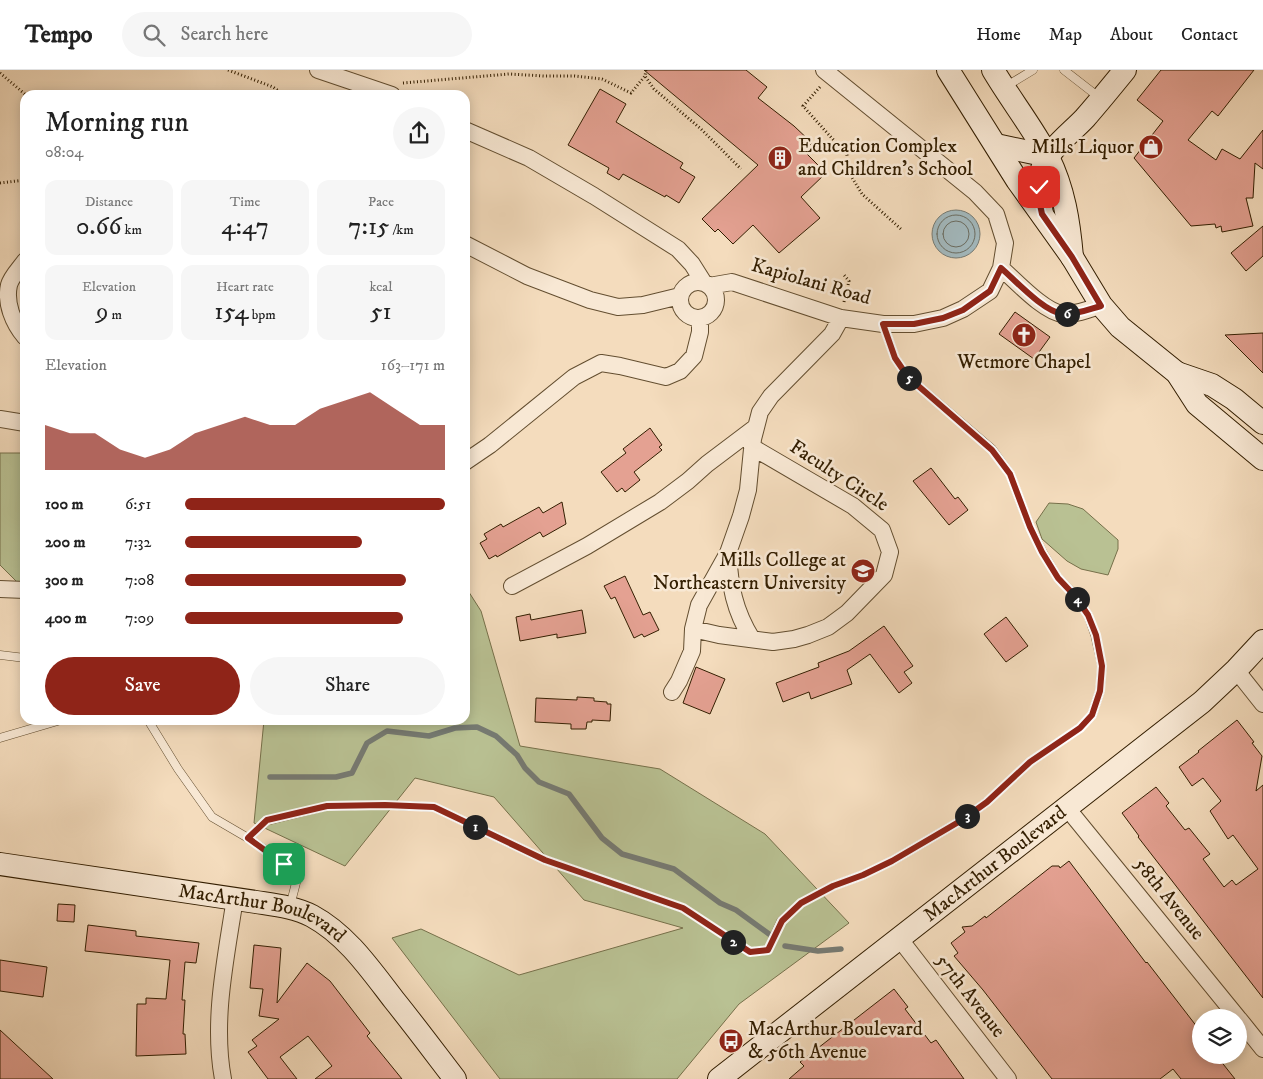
<!DOCTYPE html>
<html lang="en">
<head>
<meta charset="utf-8">
<style>
	:root { --surface:#fff; --page:#f6f6f6; --text:#222; --muted:#767676; --line:#e0e0e0; --accent:#8f2418 }
	body { margin:0; font-family:"IM FELL DW Pica",serif; background:var(--page); color:var(--text); height:100vh; display:flex; flex-direction:column; font-size:19px; white-space:nowrap }
	* { box-sizing:border-box; margin:0 }
	p { font-size:16px; color:var(--muted) }
	.icon { flex:none; width:28px; height:28px; fill:none; stroke:currentColor; stroke-width:2; stroke-linecap:round; stroke-linejoin:round }
	.map { position:relative; flex:1; overflow:hidden }
	.panel { position:absolute; left:20px; top:20px; width:450px; height:635px; display:flex; flex-direction:column; background:var(--surface); border-radius:15px; box-shadow:0 2px 12px #0003 }
	.panel>* { flex:none }
	.fabs { position:absolute; left:1192px; top:939px; display:grid; gap:10px }
	.fabs a { display:grid; place-items:center; width:55px; height:55px; border-radius:50%; background:var(--surface); box-shadow:0 2px 12px #0003; font-size:25px }
	.pin { position:absolute; display:grid; place-items:center; width:42px; height:42px; color:#fff; margin:-21px; border-radius:10px; box-shadow:0 2px 8px #0006 }
	.km { position:absolute; width:25px; height:25px; margin:-12px; border-radius:50%; background:#222; color:#fff; font-size:14px; line-height:25px; text-align:center }
	.round { display:grid; place-items:center; flex:none; width:52px; height:52px; border-radius:26px; background:var(--page) }
	.headline { display:flex; align-items:center; justify-content:space-between; height:85px; padding:0 25px }
	h1 { font-size:28px; font-weight:600; line-height:38px }
	.stats { display:grid; grid-template-columns:repeat(3,1fr); gap:8px; height:85px; padding:5px 25px }
	.stats div { display:grid; align-content:center; border-radius:12px; background:var(--page); text-align:center }
	.stats b { font-size:25px; font-weight:600 }
	.stats small { font-size:14px; font-weight:400 }
	.stats p { font-size:14px }
	.chart { height:140px; padding:10px 25px }
	.chart p { display:flex; justify-content:space-between }
	.chart svg { width:100%; height:90px; margin-top:5px; fill:var(--accent); opacity:.7 }
	.action { display:flex; gap:10px; margin-top:auto; padding:10px 25px }
	.action a { flex:1; height:58px; border-radius:30px; background:var(--accent); color:#fff; font-size:20px; font-weight:600; line-height:58px; text-align:center }
	.action a+a { background:var(--page); color:var(--text) }
	ul { padding:0 25px; list-style:none; font-size:16px }
	li { display:grid; grid-template-columns:80px 60px 1fr; align-items:center; height:38px }
	li i { height:12px; border-radius:6px; background:var(--accent) }
	header { display:flex; align-items:center; gap:30px; box-sizing:border-box; height:70px; padding:0 25px; background:var(--surface); border-bottom:1px solid var(--line) }
	header strong { font-size:24px }
	nav { display:flex; gap:28px; margin-inline-start:auto; font-size:18px }
	.search { width:350px; height:45px; background:var(--page); display:flex; align-items:center; gap:12px; box-sizing:border-box; padding:0 18px; border-radius:28px; color:var(--muted); font-size:19px }
	.map>svg:first-child { display:block }
</style>
</head>
<body>
<header>
<strong>Tempo</strong>
<div class="search"><svg class="icon" aria-label="search" viewBox="0 0 24 24"><circle cx="10" cy="10" r="6"/><path d="M15 15l6 6"/></svg>Search here</div>
<nav><a>Home</a><a>Map</a><a>About</a><a>Contact</a></nav>
</header>
<div class="map">
<svg width="1263" height="1009" viewBox="0 0 1263 1009">
	<rect width="100%" height="100%" fill="#f4dcbd"/>
	<filter id="stains"><feTurbulence type="fractalNoise" baseFrequency=".004" numOctaves="4"/><feColorMatrix values="0 0 0 0 .2 0 0 0 0 .09 0 0 0 0 .02 0 0 0 .5 -.17"/></filter>
	<radialGradient id="worn" r=".72"><stop offset=".6" stop-color="#630" stop-opacity="0"/><stop offset="1" stop-color="#630" stop-opacity=".3"/></radialGradient>
	<path fill="#b9c193" stroke="#76704a" d="M0,383H25V520L0,495Z
		M1049,433L1068,434L1083,439L1118,470V479L1108,505L1081,499L1067,491L1042,469L1036,452Z
		M465,516L481,541L520,676L660,699L765,764L849,853L739,934L677,1009H500L392,868L421,859L519,905L683,858L584,830L494,727L415,708L345,796L254,753L264,650H465Z"/>
	<path fill="#a2b8bd" stroke="#767a72" d="M932 164a24 24 0 1 1 48 0a24 24 0 1 1-48 0Z"/>
	<g fill="none" stroke-linecap="round" stroke-linejoin="round">
		<path stroke="#6a6b5f" stroke-width="1" d="M937 164a19 19 0 1 1 38 0a19 19 0 1 1-38 0Z
			M943 164a13 13 0 1 1 26 0a13 13 0 1 1-26 0Z"/>
		<path stroke="#767a72" stroke-width="5.5" d="M270,707H336L352,703L367,673L387,661L429,666L455,658L477,657L496,666L517,685L525,698L539,712L569,724L602,768L622,784L674,799L720,833L736,840L769,864
			M785,876L818,881L841,879"/>
	</g>
	<path fill="#e4a192" stroke="#331e01" d="M644,0H746L767,17L758,28L794,56L812,73L804,81L826,103L801,127L820,148L779,183L753,155L733,174L718,159L715,162L702,149L758,95Z
		M1161,0H1254L1218,46L1212,41L1188,70L1216,90L1222,79L1240,89L1263,60V99L1255,93L1253,128H1246L1253,156L1222,162L1221,156L1216,158L1215,154L1191,156L1134,88L1163,51L1137,30Z
		M600,19L626,34L616,52L683,93L680,98L695,107L679,133L666,125L665,127L623,104L619,110L607,103L609,98L568,75Z
		M1263,156V186L1246,201L1231,183Z
		M1015,242L1050,267L1034,289L999,264Z
		M1263,263V303L1225,265Z
		M650,358L662,375L659,377L662,380L634,402L640,410L625,422L622,418L617,422L601,402L626,383L623,379Z
		M931,398L955,429L958,427L968,440L949,455L913,411Z
		M562,432L566,454L543,467L540,462L497,487L496,485L489,489L480,473L487,469L484,464L501,454L503,457L539,437L543,443Z
		M625,506L643,545L650,542L659,560L644,567L642,564L634,568L615,527L611,529L604,516Z
		M582,540L586,563L557,568V564L520,571L516,547L530,544L531,550Z
		M1006,547L1028,576L1006,592L984,564Z
		M884,556L913,596L904,602L912,613L899,623L870,584L847,600L852,614L811,629L809,622L783,632L776,613L819,597L818,593L849,581Z
		M696,597L725,609L710,644L683,633Z
		M577,627L594,628V631L607,632V634H611L610,651L592,650V652H587L586,659H571V654L535,652L536,628L577,630Z
		M1237,650L1254,672L1252,673L1262,686L1256,721L1263,715V928L1138,767L1139,766L1122,743L1156,717L1169,733L1166,736L1185,760L1189,758L1210,784L1203,789L1224,817L1232,810L1236,815L1258,799L1233,765L1228,769L1210,741L1221,731L1203,708L1192,716L1179,697L1199,682L1198,681Z
		M1069,791L1146,893L1147,892L1201,962V985H1216L1235,1009H1181L1173,999L1160,1009H1052L983,920L954,886L958,883L951,873L965,862L962,857L972,856L985,846L986,848L1052,796H1059L1060,798Z
		M58,834L75,835L74,852L57,851Z
		M88,855L136,861V866L199,873L196,893L185,892L182,930H185L183,964H185L186,984L136,986L137,934H146V928L166,929L170,890L85,881Z
		M254,875L281,878L277,933L307,893L330,911L370,963L367,966L402,1009H315L332,996L308,966L280,987L297,1009H268L248,982L257,976L252,970L279,949L259,946L263,919L250,918Z
		M0,890L47,897L43,927L0,921Z
		M894,919L908,937L905,939L931,973L936,970L964,1009H789L804,996L800,992Z
		M0,960L53,1009H0Z"/>
	<g fill="none" stroke-linecap="round" stroke-linejoin="round">
		<defs>
			<path id="lane" d="M1064,0L1100,28
				M1005,17L1033,0
				M0,585L25,588
				M148,650L178,699L212,747L248,768L284,793L297,809L290,836
				M0,668L61,650
				M248,768L267,751L327,736L385,735L434,737L545,790L683,838L750,882L768,880L781,851L801,833L833,816L863,805L892,791L962,750L987,732L1030,692L1080,658L1092,645L1100,621L1102,596L1095,565L1088,545L1075,525L1058,508L1042,481L1030,457L1010,404L992,379L908,307L895,288L883,254"/>
			<path id="street" d="M318,0L392,25
				M465,60L529,88L594,126L678,179L692,194L704,213
				M465,174L527,206L590,230L618,237L643,235L680,226
				M25,191C20,198 11,207 9,215C5,233 13,253 25,267
				M1001,198C1016,211 1044,242 1063,244C1076,245 1090,239 1101,235
				M680 230a18 18 0 1 1 36 0a18 18 0 1 1-36 0Z
				M709,216L732,212L841,248L883,254H914L943,248L963,239L990,221L1001,198L1005,173L996,144L975,122L824,0
				M0,349L25,353
				M465,392L490,375L574,307L601,293L620,296L666,307L680,301L694,286L700,262V248
				M728,483C730,516 734,540 752,569
				M512,516L587,476L660,432L688,411L707,394L756,357
				M0,519L25,520
				M693,559L719,565L773,572L794,569L808,565L828,557L847,543L884,505L890,482L882,460L853,436L752,377
				M1236,600L1263,634
				M672,622L679,611L692,581L693,559L699,535L728,483L741,446L748,420L753,369L760,342L771,326L832,264L841,248
				M1067,738L1238,948
				M899,868L1008,1009
				M1239,949L1263,979
				M223,1009C212,950 226,888 235,828"/>
			<g id="secondary">
				<path d="M948,0L1017,110L1072,187L1101,235L1120,257L1177,303L1197,334L1263,389"/>
				<path d="M993,0C1010,29 1033,58 1048,87C1064,119 1069,152 1072,187"/>
				<path d="M996,75L1048,86"/>
				<path d="M1042,144C1039,130 1038,116 1041,102C1047,80 1070,64 1085,48C1099,32 1112,16 1125,0"/>
				<path d="M1177,303L1212,315L1234,329L1263,353"/>
				<path id="s1" d="M0,794L256,832C275,835 295,837 312,846C347,865 370,899 394,930C415,956 435,983 455,1009"/>
				<path id="s2" d="M719,1009L1202,632L1236,600L1263,571"/>
			</g>
		</defs>
		<use href="#lane" stroke="#634e30" stroke-width="9"/>
		<use href="#street" stroke="#634e30" stroke-width="18"/>
		<use href="#secondary" stroke="#331e01" stroke-width="24"/>
		<path stroke="#331e01" stroke-width="3" stroke-dasharray="1 2.5" stroke-linecap="butt" d="M228,0L273,17L284,25
			M646,0L645,6L654,19L701,59L741,99
			M0,3L26,25
			M403,13L509,4L544,6H575L602,9L631,23L645,6
			M820,17L803,36L847,85L848,101L862,124L902,160
			M0,113L25,110
			M844,232L849,211L844,205"/>
		<use href="#lane" stroke="#f8e8d4" stroke-width="8"/>
		<use href="#street" stroke="#f8e8d4" stroke-width="16"/>
		<use href="#secondary" stroke="#f8e8d4" stroke-width="22"/>
	</g>
	<g fill="none" stroke-linecap="round" stroke-linejoin="round">
		<defs>
			<path id="route" d="M284,794L248,768L267,750L327,736L385,735L434,737L545,790L683,838L750,882L768,880L782,851L801,833L833,816L863,805L892,791L962,750L987,732L1030,692L1080,658L1092,645L1100,621L1102,596L1096,565L1088,545L1075,526L1058,508L1042,482L1030,457L1010,404L992,380L908,307L895,288L883,254H914L943,248L963,240L990,221L1001,198C1016,211 1044,242 1063,244C1076,245 1090,239 1101,236L1072,187L1042,144L1039,130V117"/>
		</defs>
		<use href="#route" stroke="#fff" stroke-width="10"/>
		<use href="#route" stroke="#8f2418" stroke-width="6"/>
	</g>
	<defs>
		<symbol id="shop-disc" viewBox="-11 -11 22 22"><circle r="9.5" fill="#8f2418" stroke="#f8e8d4"/><path d="M-5-2.5h2.3a2.7 3.5 0 0 1 5.4 0H5L5.5 6h-11ZM-1.5-2.5h3a1.5 2.3 0 0 0-3 0Z" fill="#fff"/></symbol>
		<symbol id="building-disc" viewBox="-11 -11 22 22"><circle r="9.5" fill="#8f2418" stroke="#f8e8d4"/><path d="M-4-6H4V6H1V3H-1V6H-4ZM-2.5-4.3h1.7v1.8h-1.7ZM.8-4.3h1.7v1.8H.8ZM-2.5-1h1.7V.8h-1.7ZM.8-1h1.7V.8H.8Z" fill="#fff"/></symbol>
		<symbol id="church-disc" viewBox="-11 -11 22 22"><circle r="9.5" fill="#8f2418" stroke="#f8e8d4"/><path d="M-1.2-6h2.4v3.5h3.3v2.4h-3.3V6h-2.4V-.1h-3.3v-2.4h3.3Z" fill="#fff"/></symbol>
		<symbol id="university-disc" viewBox="-11 -11 22 22"><circle r="9.5" fill="#8f2418" stroke="#f8e8d4"/><path d="M0-5L7-2L0 1L-7-2ZM-4 1L0 2.5L4 1V4Q0 6-4 4Z" fill="#fff"/></symbol>
		<symbol id="bus-disc" viewBox="-11 -11 22 22"><circle r="9.5" fill="#8f2418" stroke="#f8e8d4"/><path d="M-5-6H5V4H4V6H2V4H-2V6H-4V4H-5ZM-3.5-4V0h7V-4ZM-3.5 1.2v1.5H-2V1.2ZM2 1.2v1.5H3.5V1.2Z" fill="#fff"/></symbol>
	</defs>
	<g fill-rule="evenodd">
		<use href="#shop-disc" x="1137" y="63" width="28" height="28"/>
		<use href="#building-disc" x="766" y="74" width="28" height="28"/>
		<use href="#church-disc" x="1010" y="251" width="28" height="28"/>
		<use href="#university-disc" x="849" y="487" width="28" height="28"/>
		<use href="#bus-disc" x="717" y="957" width="28" height="28"/>
	</g>
	<g text-anchor="middle" dominant-baseline="central" stroke-width="5" stroke-linejoin="round" paint-order="stroke">
		<g font-size="20" fill="#331e01" stroke="#f8e8d4" text-anchor="start">
			<text x="798" y="76">Education Complex<tspan x="798" dy="23">and Children’s School</tspan></text>
			<text x="1134" y="77" text-anchor="end">Mills Liquor</text>
			<text x="1024" y="292" text-anchor="middle">Wetmore Chapel</text>
			<text x="846" y="490" text-anchor="end">Mills College at<tspan x="846" dy="23">Northeastern University</tspan></text>
			<text x="748" y="959">MacArthur Boulevard<tspan x="748" dy="23">&amp; 56th Avenue</tspan></text>
		</g>
		<g font-size="20" fill="#331e01" stroke="#f8e8d4">
			<text transform="translate(811 212) rotate(16)">Kapiolani Road</text>
			<text transform="translate(839 406) rotate(33)">Faculty Circle</text>
			<text stroke="none"><textPath href="#s2" startOffset="350">MacArthur Boulevard</textPath></text>
			<text transform="translate(1169 829) rotate(51)">58th Avenue</text>
			<text stroke="none"><textPath href="#s1" startOffset="268">MacArthur Boulevard</textPath></text>
			<text transform="translate(970 926) rotate(52)">57th Avenue</text>
		</g>
	</g>
	<rect width="100%" height="100%" filter="url(#stains)"/>
	<rect width="100%" height="100%" fill="url(#worn)"/>
</svg>
<div class="fabs">
<a><svg class="icon" aria-label="layers" viewBox="0 0 24 24"><path d="M12 4l9 5-9 5-9-5zM3 14l9 5 9-5"/></svg></a>
</div>
<div class="pin" style="left:284px;top:794px;background:#1e9e55"><svg class="icon" aria-label="arrive" viewBox="0 0 24 24"><path d="M6 21V4h12l-3 4 3 4H6"/></svg></div>
<div class="pin" style="left:1039px;top:117px;background:#d93025"><svg class="icon" aria-label="check" viewBox="0 0 24 24"><path d="M5 12l5 5 9-10"/></svg></div>
<b class="km" style="left:475px;top:757px">1</b>
<b class="km" style="left:733px;top:872px">2</b>
<b class="km" style="left:967px;top:746px">3</b>
<b class="km" style="left:1077px;top:529px">4</b>
<b class="km" style="left:909px;top:308px">5</b>
<b class="km" style="left:1067px;top:244px">6</b>
<section class="panel">
<div class="headline"><div><h1>Morning run</h1><p>08:04</p></div><a class="round"><svg class="icon" aria-label="share" viewBox="0 0 24 24"><path d="M12 15V3M7 8l5-5 5 5M5 13v7h14v-7"/></svg></a></div>
<div class="stats">
<div><p>Distance</p><b>0.66<small> km</small></b></div>
<div><p>Time</p><b>4:47</b></div>
<div><p>Pace</p><b>7:15<small> /km</small></b></div>
</div>
<div class="stats">
<div><p>Elevation</p><b>9<small> m</small></b></div>
<div><p>Heart rate</p><b>154<small> bpm</small></b></div>
<div><p>kcal</p><b>51</b></div>
</div>
<div class="chart"><p><span>Elevation</span>163–171 m</p>
<svg viewBox="0 0 160 44" preserveAspectRatio="none"><path d="M0 44V22L10 26L20 26L30 34L40 38L50 34L60 26L70 22L80 18L90 22L100 22L110 14L120 10L130 6L140 14L150 22L160 22V44z"/></svg>
</div>
<ul>
<li><b>100 m</b>6:51<i style="width:100%"></i></li>
<li><b>200 m</b>7:32<i style="width:68%"></i></li>
<li><b>300 m</b>7:08<i style="width:85%"></i></li>
<li><b>400 m</b>7:09<i style="width:84%"></i></li>
</ul>
<div class="action"><a>Save</a><a>Share</a></div>
</section>
</div>
</body>
</html>
